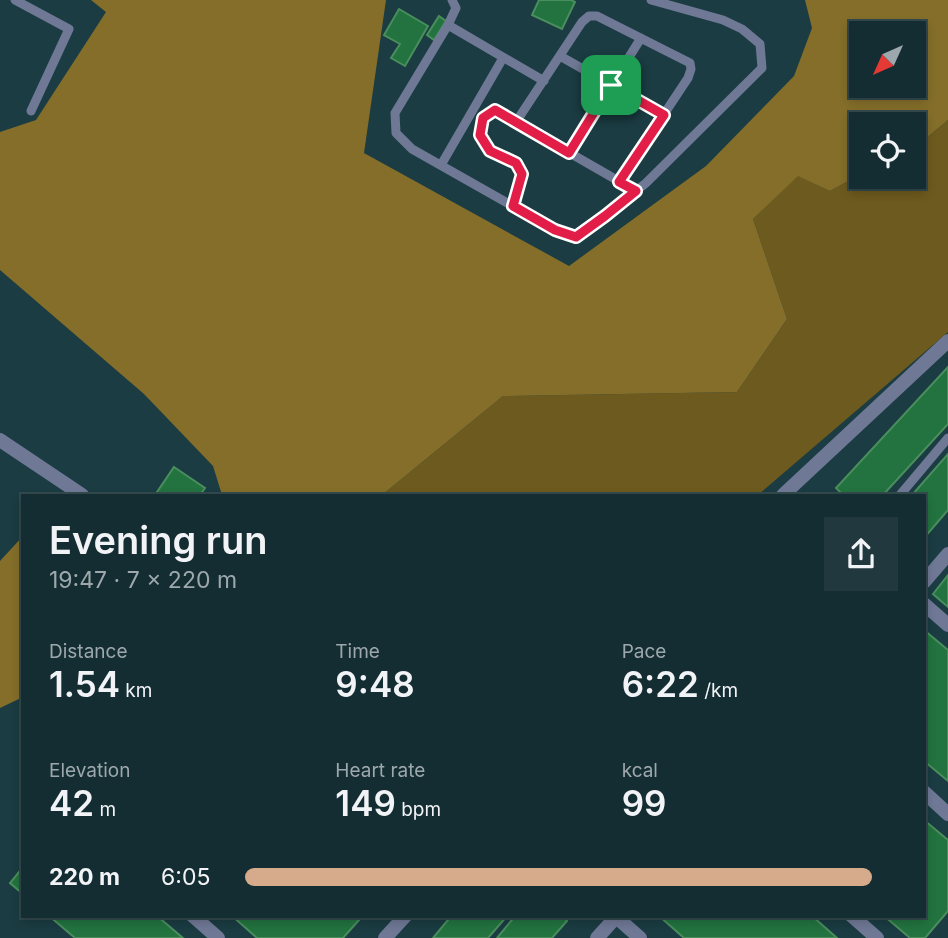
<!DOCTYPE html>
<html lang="en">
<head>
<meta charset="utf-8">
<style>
	:root { --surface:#142d32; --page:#21393e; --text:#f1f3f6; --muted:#9da8ac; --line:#33494d; --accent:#d6ab8b }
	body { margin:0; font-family:Inter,sans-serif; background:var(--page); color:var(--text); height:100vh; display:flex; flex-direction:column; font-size:26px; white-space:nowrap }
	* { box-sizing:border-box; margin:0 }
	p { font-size:23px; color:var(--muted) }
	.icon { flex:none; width:38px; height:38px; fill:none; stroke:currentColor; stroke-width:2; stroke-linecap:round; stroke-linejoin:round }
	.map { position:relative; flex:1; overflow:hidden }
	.drawer { position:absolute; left:21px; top:494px; width:905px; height:424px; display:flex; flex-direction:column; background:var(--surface); border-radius:0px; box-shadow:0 4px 10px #0003,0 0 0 2px var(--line) }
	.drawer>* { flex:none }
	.needle { width:46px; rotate:225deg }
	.fabs { position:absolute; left:849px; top:21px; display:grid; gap:14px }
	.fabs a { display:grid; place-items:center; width:77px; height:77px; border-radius:0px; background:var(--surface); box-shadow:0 4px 10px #0003,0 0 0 2px var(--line); font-size:35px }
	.pin { position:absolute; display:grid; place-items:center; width:60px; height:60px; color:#fff; margin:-30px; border-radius:14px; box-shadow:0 4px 10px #0006 }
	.round { display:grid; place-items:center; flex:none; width:74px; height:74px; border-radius:0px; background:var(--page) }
	.head { display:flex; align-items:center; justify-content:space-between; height:119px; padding:0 28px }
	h1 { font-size:38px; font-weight:600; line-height:52px }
	.metrics { display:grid; grid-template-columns:repeat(3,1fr); gap:10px; height:119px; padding:7px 28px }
	.metrics div { display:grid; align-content:center }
	.metrics b { font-size:35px; font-weight:600 }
	.metrics small { font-size:19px; font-weight:400 }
	.metrics p { font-size:19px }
	ul { padding:0 28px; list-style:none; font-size:23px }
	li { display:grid; grid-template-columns:112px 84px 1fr; align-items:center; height:52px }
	li i { height:18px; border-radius:9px; background:var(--accent) }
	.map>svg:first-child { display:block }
</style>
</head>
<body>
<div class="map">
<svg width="948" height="938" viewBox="0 0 948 938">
	<rect width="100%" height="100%" fill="#1a3c42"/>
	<path fill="#6d5a1e" d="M948,120V332L758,495H382L503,396L737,392L787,319L753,219L798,175L830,191L861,174V177H914V145L924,140Z"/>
	<path fill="#846e2a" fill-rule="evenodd" d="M91,0H386L364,153L569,266L706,166L794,76L812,28L805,0H948V120L924,140L914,145V124H861V174L830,191L798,176L753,219L787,319L737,392L503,396L382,495H222L213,466L144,394L0,270V132L36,120L106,12ZM861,33H914V86H861Z
		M23,536V697L0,708V561Z"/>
	<path fill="#22733f" stroke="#4a8e5d" stroke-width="2" d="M539,0H571L575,2L562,29L532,15Z
		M399,9L428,26L405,66L391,58L400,44L384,35Z
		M439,16L446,21L434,40L427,35Z
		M948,367V424L883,495H843L836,488Z
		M948,454V510L924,538V495H912Z
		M174,467L205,488L200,495H155Z
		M948,575V607L933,594Z
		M924,630L948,650V781L924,761Z
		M924,820L948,840V911L925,938H910L883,915H924Z
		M23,867V894L10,883Z
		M48,915H156L183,938H75Z
		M231,915H353L359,920L343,938H257Z
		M452,915H508L488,938H433Z
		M516,915H561L567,921L552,938H497Z
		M658,915H811L837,938H684Z"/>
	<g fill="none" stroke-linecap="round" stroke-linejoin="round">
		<path stroke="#6f7895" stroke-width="9" d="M15,0L69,29L31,111
			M452,0L456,8L448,25L395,113L396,133L412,149L555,230L576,237L605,216L646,183L762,68L760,44L742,29L723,20L651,0
			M448,25L544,81
			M560,56L664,115
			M516,122L582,22L589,16H597L690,63L691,69L688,78L619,182
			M569,153L641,38
			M441,165L503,58
			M513,206L522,174L516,163L490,151L480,135L483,118L495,110L636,191
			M900,495L948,438"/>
		<path stroke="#6f7895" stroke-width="14" d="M0,440L82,495
			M783,495L948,341
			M924,582L948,554
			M924,604L948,625
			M924,792L948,814
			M192,915L218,938
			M614,915L640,938
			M851,915L877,938
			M385,938L406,915
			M597,938L616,917"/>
	</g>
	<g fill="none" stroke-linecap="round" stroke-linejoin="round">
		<defs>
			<path id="route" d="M611,85L664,115L619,182L636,191L605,216L576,237L555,230L513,206L522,174L516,163L490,151L480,135L483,118L495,110L569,153Z"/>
		</defs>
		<use href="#route" stroke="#fff" stroke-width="14"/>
		<use href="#route" stroke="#e11d48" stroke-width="9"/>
	</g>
</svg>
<div class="fabs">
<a><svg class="needle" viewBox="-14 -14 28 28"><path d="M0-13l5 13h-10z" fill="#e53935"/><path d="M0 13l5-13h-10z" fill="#9da8ac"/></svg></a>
<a><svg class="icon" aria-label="locate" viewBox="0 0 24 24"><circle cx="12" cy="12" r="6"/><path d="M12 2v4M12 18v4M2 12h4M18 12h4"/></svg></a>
</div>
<div class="pin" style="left:611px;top:85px;background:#1e9e55"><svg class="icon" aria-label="arrive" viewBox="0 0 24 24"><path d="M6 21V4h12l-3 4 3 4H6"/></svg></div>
<section class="drawer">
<div class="head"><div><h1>Evening run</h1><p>19:47 · 7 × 220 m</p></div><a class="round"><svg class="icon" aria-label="share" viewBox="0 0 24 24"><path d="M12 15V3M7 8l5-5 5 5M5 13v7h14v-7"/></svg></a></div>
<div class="metrics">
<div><p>Distance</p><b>1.54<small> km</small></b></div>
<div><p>Time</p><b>9:48</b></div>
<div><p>Pace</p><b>6:22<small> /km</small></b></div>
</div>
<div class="metrics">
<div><p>Elevation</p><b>42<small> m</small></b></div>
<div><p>Heart rate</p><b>149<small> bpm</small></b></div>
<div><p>kcal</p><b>99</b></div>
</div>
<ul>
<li><b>220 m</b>6:05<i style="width:96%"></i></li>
</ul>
</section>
</div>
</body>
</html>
